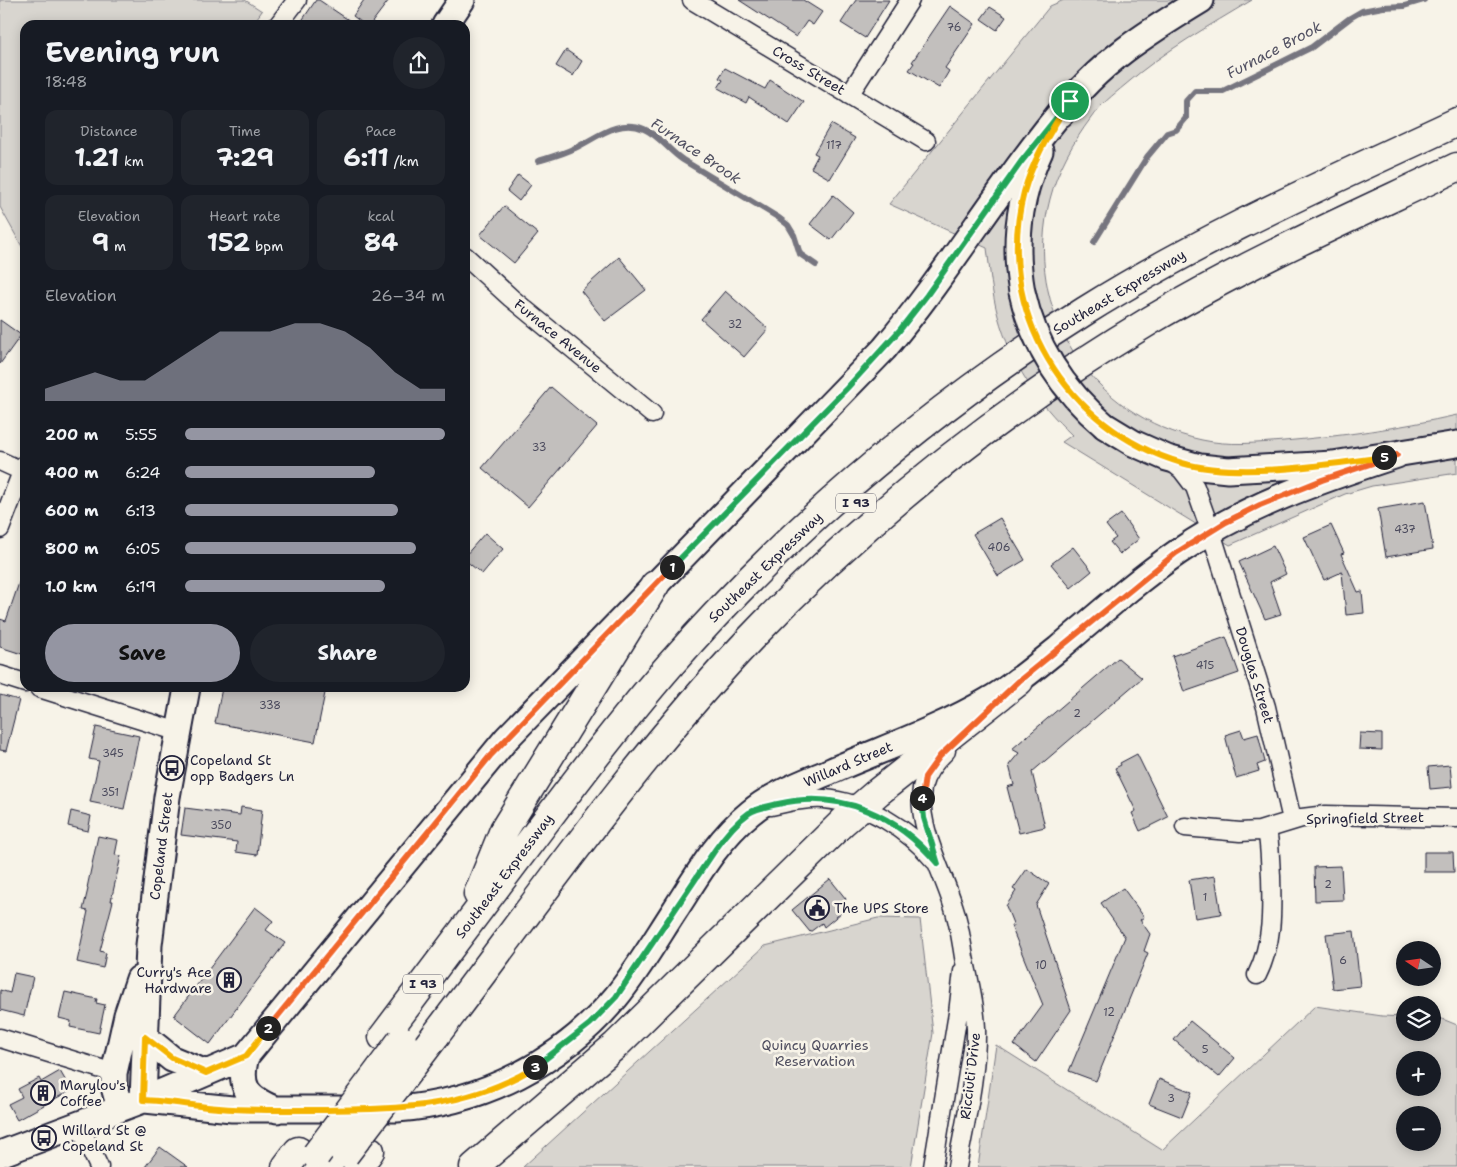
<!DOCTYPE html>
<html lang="en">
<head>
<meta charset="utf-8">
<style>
	:root { --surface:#171b24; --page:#20242c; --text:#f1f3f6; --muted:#9ea1a6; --accent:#9495a2 }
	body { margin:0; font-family:"Shantell Sans",sans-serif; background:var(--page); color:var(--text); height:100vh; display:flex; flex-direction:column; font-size:19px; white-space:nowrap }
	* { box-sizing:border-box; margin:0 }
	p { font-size:16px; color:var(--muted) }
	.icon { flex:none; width:28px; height:28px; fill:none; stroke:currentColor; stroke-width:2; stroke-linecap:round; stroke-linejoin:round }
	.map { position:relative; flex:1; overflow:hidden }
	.panel { position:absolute; left:20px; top:20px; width:450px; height:672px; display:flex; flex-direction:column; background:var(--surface); border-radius:15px; box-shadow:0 2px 12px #0003 }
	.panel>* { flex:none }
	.needle { width:32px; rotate:283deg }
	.controls { position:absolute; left:1396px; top:941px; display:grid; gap:10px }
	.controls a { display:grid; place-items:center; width:45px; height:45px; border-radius:50%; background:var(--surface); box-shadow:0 2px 12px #0003; font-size:25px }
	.pin { position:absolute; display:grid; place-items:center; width:42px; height:42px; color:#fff; margin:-21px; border:2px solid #fff; border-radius:50%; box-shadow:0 1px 5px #0007 }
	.km { position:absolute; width:25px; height:25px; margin:-12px; border-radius:50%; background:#222; color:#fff; font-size:14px; line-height:25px; text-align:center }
	.round { display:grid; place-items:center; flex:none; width:52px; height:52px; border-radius:26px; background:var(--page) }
	.head { display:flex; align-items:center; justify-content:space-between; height:85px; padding:0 25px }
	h1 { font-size:28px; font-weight:700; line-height:38px }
	.figures { display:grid; grid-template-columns:repeat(3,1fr); gap:8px; height:85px; padding:5px 25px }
	.figures div { display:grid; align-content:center; border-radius:12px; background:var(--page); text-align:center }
	.figures b { font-size:25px; font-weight:700 }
	.figures small { font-size:14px; font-weight:400 }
	.figures p { font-size:14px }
	.chart { height:140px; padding:10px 25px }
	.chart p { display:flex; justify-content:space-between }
	.chart svg { width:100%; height:90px; margin-top:5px; fill:var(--accent); opacity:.7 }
	.cta { display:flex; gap:10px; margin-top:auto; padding:10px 25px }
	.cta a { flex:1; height:58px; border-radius:30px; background:var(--accent); color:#111; font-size:20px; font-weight:700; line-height:58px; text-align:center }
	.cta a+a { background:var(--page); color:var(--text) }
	ul { padding:0 25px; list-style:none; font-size:16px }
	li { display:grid; grid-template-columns:80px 60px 1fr; align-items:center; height:38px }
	li i { height:12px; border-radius:6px; background:var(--accent) }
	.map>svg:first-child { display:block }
</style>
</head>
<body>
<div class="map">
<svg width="1457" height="1167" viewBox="0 0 1457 1167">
	<rect width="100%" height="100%" fill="#f7f3e8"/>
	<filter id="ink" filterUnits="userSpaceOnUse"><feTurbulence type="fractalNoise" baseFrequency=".02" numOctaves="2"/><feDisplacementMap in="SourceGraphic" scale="10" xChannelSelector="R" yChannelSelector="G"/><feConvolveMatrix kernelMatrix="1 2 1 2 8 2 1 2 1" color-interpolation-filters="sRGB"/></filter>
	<g filter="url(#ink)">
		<path fill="#d8d5cf" stroke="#7d7c85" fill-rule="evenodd" d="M0,0H245L262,11L252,25H25V252L0,207Z
			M1064,0H1252C1209,26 1164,51 1125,85C1113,95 1100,105 1091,118C1073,142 1057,171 1050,199C1021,310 1092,417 1202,440C1229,446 1257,443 1284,441C1343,436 1399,428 1457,415V473L1372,486L1345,494L1230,545L1062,442L1072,435C1037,402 1011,363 998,316C992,294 990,271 987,248L889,204L1050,6Z
			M878,918L920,919L933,1033L911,1167H523L765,946Z
			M1315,1006L1382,1016L1405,1017V1032H1432L1433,1018H1440L1457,1025V1167H978L996,1045L1162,1150ZM1405,1060H1432V1088H1405ZM1405,1115H1432V1142H1405Z"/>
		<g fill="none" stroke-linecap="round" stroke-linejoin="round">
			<path stroke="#76747f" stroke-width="6" d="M538,161C551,157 563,154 575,148C596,138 619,118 644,129C660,136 669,151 683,160L779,218L788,225L794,235L800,254L816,265
				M1094,242L1147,157L1167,133L1176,130L1186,118V101L1195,91H1223L1312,47L1350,18L1362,11L1383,7L1404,6L1424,0"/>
		</g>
		<path fill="#c2bfbd" stroke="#22223b" d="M316,0H319L356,25H299Z
			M364,0H389L370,25H365L353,16Z
			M739,0H803L822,12L813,25L807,21L796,37Z
			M856,0H889L865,38L841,23Z
			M950,6L975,24L945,68L949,71L939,88L909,70L914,63L912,62Z
			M990,7L1006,17L997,30L981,19Z
			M566,50L582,61L573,76L556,66Z
			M725,68L765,89L770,80L804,102L789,124L749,97L746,103L718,88L723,80L719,78Z
			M831,124L855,138L830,179L811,168L818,155L814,153Z
			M518,175L531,185L519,201L507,191Z
			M833,195L853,212L831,240L810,224Z
			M504,206L538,234L514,263L480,235Z
			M619,257L646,290L605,321L581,291Z
			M725,291L768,329L744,357L701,319Z
			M0,320L21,335L0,364Z
			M551,387L597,426L528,507L482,468Z
			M1425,501L1433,549L1386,557L1378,509Z
			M1121,514L1139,539L1120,554L1110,542L1116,538L1106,525Z
			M1000,518L1025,560L998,576L973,534Z
			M1331,525L1344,553L1341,554L1358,592L1362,591L1364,613L1346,615L1342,572L1324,580L1304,537Z
			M485,533L503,549L482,574L465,560V556Z
			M1273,546L1286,574L1270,582L1281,614L1265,619L1239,562Z
			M1073,547L1092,571L1071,588L1051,564Z
			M22,574L25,575V655L0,647V619L6,621Z
			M1226,637L1239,673L1184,692L1172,656Z
			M1118,658L1142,678L1032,772L1045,827L1019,833L1007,787L1014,785L1009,765L1019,753L1012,749Z
			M222,688H326L315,742L215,723Z
			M0,695L19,700L6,751L0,750Z
			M96,727L139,736L124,809L90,802L99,761L89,759Z
			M1241,730L1244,738L1258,734L1265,762L1257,765L1259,771L1236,778L1225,735Z
			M1360,733L1382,734V750L1359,749Z
			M1137,754L1168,817L1140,831L1132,813L1136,811L1115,768L1121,765L1120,763Z
			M1450,765L1452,787L1430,789L1428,767Z
			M241,807L262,810L257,855L236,852L237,842L181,835L185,808L240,815Z
			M71,811L91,816L88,831L68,826Z
			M98,836L118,840L115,855L121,856L111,901H113L100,951L106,953L103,968L77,962L88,911L83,910L88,889L87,888Z
			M1424,852H1453L1454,872H1424Z
			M1341,866L1343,900L1315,901L1314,867Z
			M1027,869L1049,884L1036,905L1071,1010L1036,1062L1014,1045L1043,1005L1011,926H1014L1006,906L1016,891L1013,889Z
			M1215,876L1221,914L1195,918L1189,880Z
			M830,879L846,899L838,910L841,913L824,927L822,923L810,932L792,910Z
			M1123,888L1144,917L1140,920L1150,934L1144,951L1148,953L1096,1081L1069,1071L1125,937L1101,903Z
			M255,907L273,921L266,930L285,943L210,1044L174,1016Z
			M1354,931L1360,986L1333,989L1326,934Z
			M14,973L33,977L24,1016L0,1010V990L10,993Z
			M65,992L97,999L96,1003L105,1005L99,1033L70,1027L71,1021L59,1018Z
			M1190,1021L1235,1058L1219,1077L1174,1040Z
			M60,1071L71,1090L17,1120L8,1104L22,1097L18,1089L39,1078L41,1082Z
			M1159,1079L1192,1092L1182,1117L1149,1104Z
			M160,1147L188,1167H145Z"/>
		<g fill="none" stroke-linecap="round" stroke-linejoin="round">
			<defs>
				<path id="street" d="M692,0L926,141
					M278,25L297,0
					M849,95L910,0
					M465,256L511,298L652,414
					M0,461L22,471
					M1172,462L1182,470L1195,487L1211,532L1266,707L1292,820
					M0,529L25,464
					M0,675L25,683
					M39,688L179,732
					M946,751C935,761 925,773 922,788C917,826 942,870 953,905C959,922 961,939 964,957C969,981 975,1003 976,1028C977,1074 965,1122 957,1167
					M771,806C788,802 805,798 824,799C865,802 909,829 935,861
					M1185,827L1240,832L1259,831L1302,818L1326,815L1457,818
					M1257,975C1273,943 1272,911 1271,876C1270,860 1270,845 1267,829
					M0,1038L114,1073
					M79,1125L99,1167
					M933,1167L958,1013L963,971"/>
				<path id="secondary" d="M445,25L462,0
					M1061,114C1096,64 1150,31 1201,0
					M1022,292C1013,243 1019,196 1040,151
					M1105,426L1133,443L1167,458L1200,467L1228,470L1333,464L1457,444
					M145,1037L172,1059L206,1073
					M246,1056C238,1088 247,1098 277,1110
					M143,1100L149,945L167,797L187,688
					M145,1100L232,1109H397C483,1103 561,1063 616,997C638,970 656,939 675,910C697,876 718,839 750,813C774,793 803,783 831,771C884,748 940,729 989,700C1014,686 1035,667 1058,649C1097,616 1136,581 1178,552C1245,506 1320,480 1397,455
					M120,1108L114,1087V1073L127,1015L139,979
					M0,1154L143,1100L246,1056L507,738L884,349C951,270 1003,180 1070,101"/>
				<path id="highway" d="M478,894L504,830L655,585
					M435,1036C537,902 634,762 750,639C868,515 1004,408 1151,320C1249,262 1354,216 1457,167
					M383,1037C435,968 487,899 539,830C581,774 623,719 669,666C789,529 930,408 1085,311C1203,237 1331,181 1457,122
					M286,1167L298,1151
					M358,1167L370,1151
					M474,1167L616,1045L843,822L878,792L1019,681"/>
			</defs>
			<use href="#street" stroke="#22223b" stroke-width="21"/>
			<use href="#secondary" stroke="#22223b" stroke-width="29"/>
			<use href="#highway" stroke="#22223b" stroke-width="31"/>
			<use href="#street" stroke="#f7f3e8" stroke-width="18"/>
			<use href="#secondary" stroke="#f7f3e8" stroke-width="25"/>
			<use href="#highway" stroke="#f7f3e8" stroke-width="28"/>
			<defs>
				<path id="secondary-bridge" d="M1022,292C1034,346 1062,390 1105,426"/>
				<path id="highway-bridge" d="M345,1154L435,1036
					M316,1155L402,1040"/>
			</defs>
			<use href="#secondary-bridge" stroke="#22223b" stroke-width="29" stroke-linecap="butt"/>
			<use href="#highway-bridge" stroke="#22223b" stroke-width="31" stroke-linecap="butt"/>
			<use href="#secondary-bridge" stroke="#f7f3e8" stroke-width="25"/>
			<use href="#highway-bridge" stroke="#f7f3e8" stroke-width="28"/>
		</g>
	</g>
	<g fill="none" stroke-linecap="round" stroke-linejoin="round" filter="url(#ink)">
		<defs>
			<path id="split-1" d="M672,567L847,388L899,331L927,295L1021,162L1070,101"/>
			<path id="split-2" d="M268,1028L490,756L672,567"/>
			<path id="split-3" d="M268,1028L246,1056L206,1073L172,1058L145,1037L143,1100C168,1101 193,1106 219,1108C253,1111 287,1110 322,1110C398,1109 467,1109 535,1067"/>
			<path id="split-4" d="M535,1067L590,1024L616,997L715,850C724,837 736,822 749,813C757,808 769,806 778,804C841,789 898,816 938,864L924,818L922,798"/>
			<path id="split-5" d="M922,798L925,777L940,756L1019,681L1176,553L1226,522L1260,505L1322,480L1397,455L1384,457"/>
			<path id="split-6" d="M1070,101C1051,129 1033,159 1024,192C993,309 1066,430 1182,463C1239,479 1325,465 1384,457"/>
		</defs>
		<use href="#split-1" stroke="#fff" stroke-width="10"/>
		<use href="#split-2" stroke="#fff" stroke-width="10"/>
		<use href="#split-3" stroke="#fff" stroke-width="10"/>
		<use href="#split-4" stroke="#fff" stroke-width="10"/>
		<use href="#split-5" stroke="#fff" stroke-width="10"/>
		<use href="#split-6" stroke="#fff" stroke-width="10"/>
		<use href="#split-1" stroke="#22a559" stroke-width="6"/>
		<use href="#split-2" stroke="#f0652b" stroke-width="6"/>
		<use href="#split-3" stroke="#f5b400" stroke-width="6"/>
		<use href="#split-4" stroke="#22a559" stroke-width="6"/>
		<use href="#split-5" stroke="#f0652b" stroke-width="6"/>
		<use href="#split-6" stroke="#f5b400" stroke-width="6"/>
	</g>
	<defs>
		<symbol id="bus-ring" viewBox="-11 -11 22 22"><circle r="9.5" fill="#f7f3e8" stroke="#22223b" stroke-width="1.5"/><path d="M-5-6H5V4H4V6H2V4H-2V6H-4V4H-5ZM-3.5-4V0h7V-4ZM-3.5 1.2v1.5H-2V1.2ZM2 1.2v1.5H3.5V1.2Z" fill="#22223b"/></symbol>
		<symbol id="civic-ring" viewBox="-11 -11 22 22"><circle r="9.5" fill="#f7f3e8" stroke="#22223b" stroke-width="1.5"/><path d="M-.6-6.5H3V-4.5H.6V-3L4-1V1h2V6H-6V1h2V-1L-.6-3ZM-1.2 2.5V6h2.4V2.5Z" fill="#22223b"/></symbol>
		<symbol id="building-ring" viewBox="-11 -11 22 22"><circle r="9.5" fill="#f7f3e8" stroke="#22223b" stroke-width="1.5"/><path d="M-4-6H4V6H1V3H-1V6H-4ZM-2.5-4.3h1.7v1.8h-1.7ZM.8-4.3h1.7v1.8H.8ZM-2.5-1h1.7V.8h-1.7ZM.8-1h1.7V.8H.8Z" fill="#22223b"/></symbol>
	</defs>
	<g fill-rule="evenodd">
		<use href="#bus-ring" x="158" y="754" width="28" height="28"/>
		<use href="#civic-ring" x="803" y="894" width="28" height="28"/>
		<use href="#building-ring" x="215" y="966" width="28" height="28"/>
		<use href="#building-ring" x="29" y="1079" width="28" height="28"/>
		<use href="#bus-ring" x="30" y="1124" width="28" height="28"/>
	</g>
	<g text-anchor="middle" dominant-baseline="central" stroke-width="5" stroke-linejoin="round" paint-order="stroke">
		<g font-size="11" fill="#4a495c">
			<text x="954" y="27">76</text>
			<text x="834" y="145">117</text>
			<text x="735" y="324">32</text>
			<text x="539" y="447">33</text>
			<text x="1405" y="529">437</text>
			<text x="999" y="547">406</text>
			<text x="1205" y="665">415</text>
			<text x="270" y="705">338</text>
			<text x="1077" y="713">2</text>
			<text x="113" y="753">345</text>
			<text x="110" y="792">351</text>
			<text x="221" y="825">350</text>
			<text x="1328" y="884">2</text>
			<text x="1205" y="897">1</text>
			<text x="1343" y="960">6</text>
			<text x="1041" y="965">10</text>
			<text x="1109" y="1012">12</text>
			<text x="1205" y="1049">5</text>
			<text x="1171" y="1098">3</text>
		</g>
		<g fill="#f7f3e8" stroke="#62616f" stroke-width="1">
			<rect x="836" y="493.5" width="40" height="19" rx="4"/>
			<rect x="403" y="974.5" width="40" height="19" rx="4"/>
		</g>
		<g font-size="12" font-weight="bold" fill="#22223b">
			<text x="856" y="503">I 93</text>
			<text x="423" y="984">I 93</text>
		</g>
		<g font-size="14" fill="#22223b" stroke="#f7f3e8">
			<text transform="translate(809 70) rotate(31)">Cross Street</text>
			<text transform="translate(1119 292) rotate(-31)">Southeast Expressway</text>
			<text transform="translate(558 336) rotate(39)">Furnace Avenue</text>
			<text transform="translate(765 567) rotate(-44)">Southeast Expressway</text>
			<text transform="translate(1255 675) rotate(73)">Douglas Street</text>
			<text transform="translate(848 764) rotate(-23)">Willard Street</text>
			<text transform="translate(1365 818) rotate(-1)">Springfield Street</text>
			<text transform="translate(161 846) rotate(-83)">Copeland Street</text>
			<text transform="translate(504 876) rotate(-53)">Southeast Expressway</text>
			<text transform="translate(970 1076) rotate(-83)">Ricciuti Drive</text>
		</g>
		<g font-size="14" fill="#22223b" stroke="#f7f3e8" text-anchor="start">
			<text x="190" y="760">Copeland St<tspan x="190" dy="16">opp Badgers Ln</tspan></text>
			<text x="834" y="908">The UPS Store</text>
			<text x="212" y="972" text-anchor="end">Curry's Ace<tspan x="212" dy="16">Hardware</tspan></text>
			<text x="60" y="1085">Marylou's<tspan x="60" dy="16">Coffee</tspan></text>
			<text x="62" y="1130">Willard St @<tspan x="62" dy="16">Copeland St</tspan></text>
		</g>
		<g font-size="14" fill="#504f60" stroke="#f7f3e8">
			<text x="815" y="1045">Quincy Quarries<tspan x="815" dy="16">Reservation</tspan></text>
		</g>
		<g font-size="15" font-style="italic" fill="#535263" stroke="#f7f3e8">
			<text transform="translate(1274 50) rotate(-28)">Furnace Brook</text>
			<text transform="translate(696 151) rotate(34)">Furnace Brook</text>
		</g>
	</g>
</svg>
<div class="controls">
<a><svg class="needle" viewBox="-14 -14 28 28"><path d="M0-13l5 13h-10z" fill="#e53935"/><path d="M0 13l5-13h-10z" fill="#9ea1a6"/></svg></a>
<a><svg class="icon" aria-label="layers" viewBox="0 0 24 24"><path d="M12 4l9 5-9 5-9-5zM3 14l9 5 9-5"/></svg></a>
<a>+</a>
<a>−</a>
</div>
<div class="pin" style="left:1070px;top:101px;background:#1e9e55"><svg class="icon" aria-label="arrive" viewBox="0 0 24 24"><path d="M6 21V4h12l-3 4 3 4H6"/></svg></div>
<b class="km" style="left:672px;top:567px">1</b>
<b class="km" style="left:268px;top:1028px">2</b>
<b class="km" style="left:535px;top:1067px">3</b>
<b class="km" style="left:922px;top:798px">4</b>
<b class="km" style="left:1384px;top:457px">5</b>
<section class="panel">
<div class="head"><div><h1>Evening run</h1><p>18:48</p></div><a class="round"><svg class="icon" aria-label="share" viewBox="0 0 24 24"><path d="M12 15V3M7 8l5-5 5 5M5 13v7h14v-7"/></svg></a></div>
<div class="figures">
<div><p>Distance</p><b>1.21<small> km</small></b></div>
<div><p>Time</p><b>7:29</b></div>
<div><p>Pace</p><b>6:11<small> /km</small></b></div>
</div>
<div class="figures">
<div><p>Elevation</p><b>9<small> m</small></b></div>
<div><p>Heart rate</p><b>152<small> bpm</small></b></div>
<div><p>kcal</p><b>84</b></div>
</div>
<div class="chart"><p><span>Elevation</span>26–34 m</p>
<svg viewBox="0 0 160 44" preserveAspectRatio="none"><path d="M0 44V38L10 34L20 30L30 34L40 34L50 26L60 18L70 10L80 10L90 10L100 6L110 6L120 10L130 18L140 30L150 38L160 38V44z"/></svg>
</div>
<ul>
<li><b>200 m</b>5:55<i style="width:100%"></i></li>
<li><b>400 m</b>6:24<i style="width:73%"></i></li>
<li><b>600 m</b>6:13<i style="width:82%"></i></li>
<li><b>800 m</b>6:05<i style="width:89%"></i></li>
<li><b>1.0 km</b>6:19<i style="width:77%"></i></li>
</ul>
<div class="cta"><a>Save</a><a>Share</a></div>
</section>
</div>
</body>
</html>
